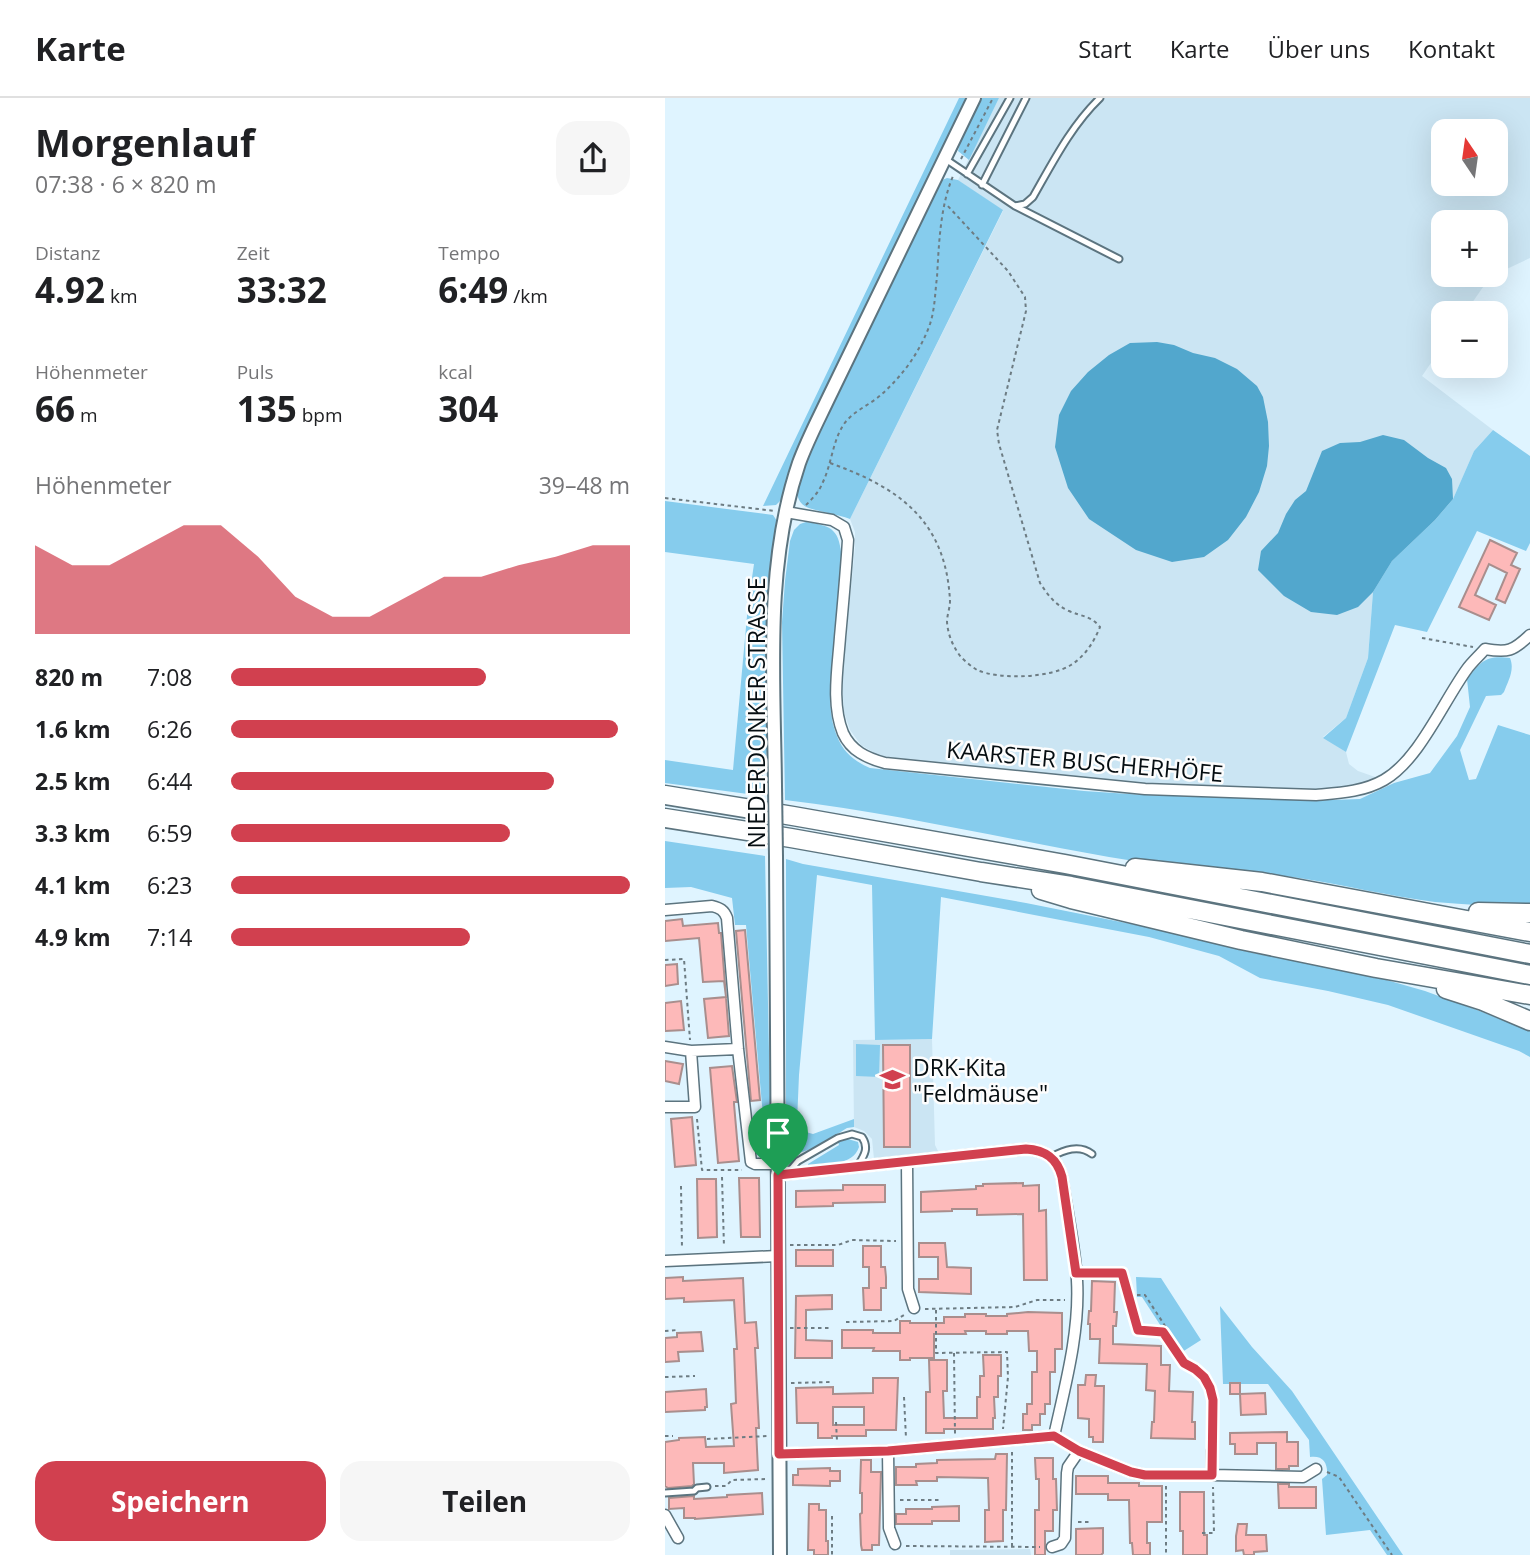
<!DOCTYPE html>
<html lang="de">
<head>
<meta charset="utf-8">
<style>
	:root { --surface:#fff; --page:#f6f6f6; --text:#202124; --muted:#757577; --line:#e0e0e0; --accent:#d1404f }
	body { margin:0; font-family:"Open Sans",sans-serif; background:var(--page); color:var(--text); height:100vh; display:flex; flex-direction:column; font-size:26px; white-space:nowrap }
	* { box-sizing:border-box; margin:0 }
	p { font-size:23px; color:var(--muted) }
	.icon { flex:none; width:38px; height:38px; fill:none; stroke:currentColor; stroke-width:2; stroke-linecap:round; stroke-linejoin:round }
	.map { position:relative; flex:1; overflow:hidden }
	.details { display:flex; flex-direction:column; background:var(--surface); width:665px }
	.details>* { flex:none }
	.needle { width:46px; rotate:347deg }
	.controls { position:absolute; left:766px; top:21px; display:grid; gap:14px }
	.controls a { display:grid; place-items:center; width:77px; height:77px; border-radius:14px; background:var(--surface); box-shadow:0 7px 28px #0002; font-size:35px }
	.pin { position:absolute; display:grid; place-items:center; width:60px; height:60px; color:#fff; margin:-72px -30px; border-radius:50% 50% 50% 0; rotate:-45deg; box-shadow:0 0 7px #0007 }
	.pin .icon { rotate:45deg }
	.round { display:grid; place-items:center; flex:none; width:74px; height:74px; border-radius:21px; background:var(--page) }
	.summary { display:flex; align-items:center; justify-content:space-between; height:119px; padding:0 35px }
	h1 { font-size:38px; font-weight:700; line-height:52px }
	.metrics { display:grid; grid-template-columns:repeat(3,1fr); gap:10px; height:119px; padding:7px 35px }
	.metrics div { display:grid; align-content:center }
	.metrics b { font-size:35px; font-weight:700 }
	.metrics small { font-size:19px; font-weight:400 }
	.metrics p { font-size:19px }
	.chart { height:196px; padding:14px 35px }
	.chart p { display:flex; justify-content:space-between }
	.chart svg { width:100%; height:126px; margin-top:7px; fill:var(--accent); opacity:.7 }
	.primary-button { display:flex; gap:14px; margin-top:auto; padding:14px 35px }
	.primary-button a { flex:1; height:80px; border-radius:21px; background:var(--accent); color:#fff; font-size:28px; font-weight:700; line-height:80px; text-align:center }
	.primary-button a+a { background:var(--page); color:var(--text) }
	ul { padding:0 35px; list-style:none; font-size:23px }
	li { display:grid; grid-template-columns:112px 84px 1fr; align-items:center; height:52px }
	li i { height:18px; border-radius:9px; background:var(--accent) }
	header { display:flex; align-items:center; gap:42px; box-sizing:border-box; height:98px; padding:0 35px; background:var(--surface); border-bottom:2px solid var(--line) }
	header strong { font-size:33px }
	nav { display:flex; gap:38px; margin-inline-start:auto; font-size:24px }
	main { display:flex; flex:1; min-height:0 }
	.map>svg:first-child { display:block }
</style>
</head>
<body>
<header>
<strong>Karte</strong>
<nav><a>Start</a><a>Karte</a><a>Über uns</a><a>Kontakt</a></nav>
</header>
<main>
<section class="details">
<div class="summary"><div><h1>Morgenlauf</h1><p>07:38 · 6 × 820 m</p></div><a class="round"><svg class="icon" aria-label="share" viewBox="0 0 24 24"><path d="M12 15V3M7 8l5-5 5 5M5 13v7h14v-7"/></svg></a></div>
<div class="metrics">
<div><p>Distanz</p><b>4.92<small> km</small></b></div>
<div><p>Zeit</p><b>33:32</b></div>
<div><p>Tempo</p><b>6:49<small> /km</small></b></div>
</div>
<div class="metrics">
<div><p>Höhenmeter</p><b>66<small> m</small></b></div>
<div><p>Puls</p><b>135<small> bpm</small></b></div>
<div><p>kcal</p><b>304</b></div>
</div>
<div class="chart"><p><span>Höhenmeter</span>39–48 m</p>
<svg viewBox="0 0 160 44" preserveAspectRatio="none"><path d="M0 44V13L10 20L20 20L30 13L40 6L50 6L60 17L70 31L80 38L90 38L100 31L110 24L120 24L130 20L140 17L150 13L160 13V44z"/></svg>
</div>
<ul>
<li><b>820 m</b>7:08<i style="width:64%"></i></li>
<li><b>1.6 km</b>6:26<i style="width:97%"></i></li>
<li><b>2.5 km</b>6:44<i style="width:81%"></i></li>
<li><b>3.3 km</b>6:59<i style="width:70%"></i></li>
<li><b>4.1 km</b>6:23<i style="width:100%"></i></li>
<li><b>4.9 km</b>7:14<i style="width:60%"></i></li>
</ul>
<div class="primary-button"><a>Speichern</a><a>Teilen</a></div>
</section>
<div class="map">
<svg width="865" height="1457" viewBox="0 0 865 1457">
	<rect width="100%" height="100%" fill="#dff4ff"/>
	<path fill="#cbe5f3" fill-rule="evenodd" d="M334,0H865V160L831,176V124H779V177H829L825,179L800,215H779V246L757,278L828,332L809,353L788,401L708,494L703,560L681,620L658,639L681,654L684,666L693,673L713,680L682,689L649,691L482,686L234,661L213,657L196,647L185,632L179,614L177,582L190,449V434L185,421L338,113L293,82ZM779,33H831V86H779Z
		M267,941L270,1047L273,1053L209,1061L207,1041L199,1033L189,1029L188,942Z
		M365,1451L366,1457H285V1452Z"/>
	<path fill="#86cced" d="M294,0H303L138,343L123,378L117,401L111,407L98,408Z
		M316,0H334L304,62L293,53L297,38Z
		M282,80L293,82L338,112L185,421C172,416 160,415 147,411C118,404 139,368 146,350L275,83Z
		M828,332L865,358V445L861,453L812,433L762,534L730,527L681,654L658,640L681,620L703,560L708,494L727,463L770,422L788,401L809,353Z
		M0,403L108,417L114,426L106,466L103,499L102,652L98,676V698L0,685V662L68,672L83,507L89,466L0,454Z
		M141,424C169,428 174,432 177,461C174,489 172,518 170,547C167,576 160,609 172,638C178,654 189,663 205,670L419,693L479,697L667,702L695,701L729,685L765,675L792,638L805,609L802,581C816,563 821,557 845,560C850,572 843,583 839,594L836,597L821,598L795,652L804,682L811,681L833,627L865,637V809C833,808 802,807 770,804C724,798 679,787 634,780C571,771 507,770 444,759C336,740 229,715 120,702L117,524L120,483L125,443L129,432L135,426Z
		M0,743L100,758L106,1052L97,1061L88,1053L87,1044L96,1042L95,1018H98L81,827H70L67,800L26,789L0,790Z
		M121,761L138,766L361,805L481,829L588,855L697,875L760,893L812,912L865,933V959L854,953L723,907L663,893L595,880L554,858L484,839L276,799L267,941L210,942L207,787L152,777L134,977L132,1024L137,1033L148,1036L189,1021V1029L182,1030C164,1041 143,1057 121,1056Z
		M191,946L215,947L214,979L191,978Z
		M183,1041L193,1044L194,1049C188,1068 160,1066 143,1067V1066L174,1047L173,1044Z
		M471,1179L496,1180L536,1242L514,1256L477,1199H472Z
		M555,1208L587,1249L627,1293L738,1457H722L705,1432L661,1437L657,1381L662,1377C663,1365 658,1357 645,1359L644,1342L603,1286H558Z"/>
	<path fill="#52a7cd" d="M492,244L509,247L528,255L550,260L572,271L592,288L598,299L603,324L604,348L602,368L594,394L581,419L563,442L539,459L507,464L471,452L424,421L403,390L390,349L394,317L406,293L423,274L444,257L465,245Z
		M718,337L739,342L763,360L781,370L787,381L788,401L770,422L727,463L708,494L693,509L672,517L646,514L619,498L593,472L596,453L613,435L621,416L630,402L641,393L657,353L675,345L695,344Z"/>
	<path fill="#fdb9b9" stroke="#a98e8d" stroke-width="2" fill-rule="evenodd" d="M825,442L852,455L846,467L855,471L840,505L831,501L842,475L824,466L810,497L831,507L824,522L794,509Z
		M17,821L18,828L53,825L54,835H56L64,938L43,940L39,901L61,899L59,883L38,884L34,840L0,843V823Z
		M80,832L95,1002L86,1003L71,833Z
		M12,866L13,886L0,888V867Z
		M16,903L19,932L0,933V905Z
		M218,947H245V1049H219Z
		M0,963L18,966L14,986L0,983Z
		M67,968L72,1004H69V1006L74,1063L53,1065L45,970Z
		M27,1019L31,1067L10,1069L6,1021Z
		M74,1080H94L95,1139H76Z
		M32,1081H51L52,1139L33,1140Z
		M358,1085V1088L374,1087V1113L381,1112L382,1182H359L358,1116L312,1117V1111H287V1113L256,1114V1094L311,1091V1088H318V1086Z
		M178,1087H220V1104L168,1105V1108L131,1109V1093L178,1092Z
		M254,1145H280L282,1169L306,1170V1196L254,1194V1181H273V1159H254Z
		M198,1148H216V1169H220L221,1179V1190H216V1212H199L198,1190H204V1169H198Z
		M131,1152H168V1168H131Z
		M18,1179V1183L78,1180L80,1225L91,1224L93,1250H90L94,1330H91L93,1372L59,1375V1365H28L29,1386L27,1388L3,1390L0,1388V1344L14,1342V1340L40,1339L41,1349L69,1348L66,1306L71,1305L69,1251H72L69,1202L19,1204V1200L0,1201V1180Z
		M427,1183L450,1184L449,1214H452L451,1228H448V1246L496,1248V1267H505L504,1293L528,1294L527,1324H530V1341L486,1340L487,1324H489L490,1293L481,1292L482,1266L434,1265L435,1241H425V1226H423L424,1213H426Z
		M167,1197V1211L141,1212V1242L167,1243V1260H130L131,1198Z
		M363,1214L397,1215V1251H390V1274H385V1306H380V1316H375V1327H367V1332H358V1316H362V1306H367V1274H372V1253H364L363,1233H342V1236H321V1233H300L301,1236H269V1260H245V1262H235V1253H208L209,1250H177V1232H208V1235H235V1223H245V1225H279V1219H300V1216H321V1218H342V1216Z
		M36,1234L38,1253L13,1254L14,1263L0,1264V1240L12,1239V1235Z
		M318,1257H336V1278H333V1299H329L330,1320H328V1331H279V1335H261V1294H265L264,1262H282V1293H278L279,1320H312V1299H315V1278H319Z
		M421,1277H431L430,1288H439L438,1344H428V1339H424V1321L413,1320V1287H420Z
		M208,1280H233L231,1332H201V1338H167V1340H153V1325H132L131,1290L168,1289V1296L208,1295ZM168,1309H199V1327H168Z
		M565,1285H575V1296L600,1295L601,1316L576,1317L575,1296H565Z
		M41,1291L42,1309H40V1312L0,1314V1294Z
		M622,1334V1344H633V1368H624V1371H611V1345H592V1356H570V1346H565V1335Z
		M331,1356H342L341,1412H338V1443L320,1444V1412H324L323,1380L272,1379V1383H251L252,1387H231V1369H251V1366L272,1365V1362L330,1361Z
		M370,1360H388V1381H391L392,1412H388V1433H380V1457H370V1412H374V1381H371Z
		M196,1362H206V1374H216L214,1447H207V1452H197L196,1447L195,1416L197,1415V1395H195Z
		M165,1370V1373H175V1383H165V1388L128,1387V1377H133V1371Z
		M411,1378H443V1385H474V1388H497V1424H482V1445H485V1457H468L467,1445H465L464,1402H443V1396H411Z
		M613,1386H624V1389H651V1410H614Z
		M515,1394H539V1437H542V1457H518V1433H515Z
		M97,1395L98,1416L30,1421V1420H19V1410L4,1411V1400L29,1398V1401L62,1399V1397Z
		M144,1406H154V1412H161V1443H163V1457H149V1452H143Z
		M294,1408V1423H267V1426H231V1416H241V1411H267V1409Z
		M573,1426H582L581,1437H601L602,1453L589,1454V1457H579L578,1452L571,1453V1438Z
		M438,1430V1455L436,1457H411V1431Z"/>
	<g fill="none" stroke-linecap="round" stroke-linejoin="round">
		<defs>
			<path id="service" d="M279,60L350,108L454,161
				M302,76L345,0
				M317,87L361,0
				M350,108L360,106L368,99C388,64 406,28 435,0
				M386,1059C399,1052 414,1046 427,1056
				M122,1076L133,1063L173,1040L187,1036L197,1039C205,1051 198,1059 192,1069
				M0,1395L29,1393L32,1390L42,1389"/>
			<path id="minor" d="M121,414L167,422L179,429L183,442C181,474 178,506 175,539C173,569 166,606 178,635C186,653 202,660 220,665L480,691L651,697C674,695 698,694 719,682C754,662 778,604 802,571C807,564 814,558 820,551C843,555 848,553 865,537
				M0,812L47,808C55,810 59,812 62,820L73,951L86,1064L90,1066H113
				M0,949L26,953L73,951
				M0,1009H30L26,953
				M242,1064L243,1191L249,1210
				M113,1077L361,1051C380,1052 392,1060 397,1079C402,1113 410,1148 412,1182C415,1234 400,1288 389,1338L223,1353L114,1356
				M0,1163L113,1158
				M223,1353L224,1430L230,1446
				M414,1353L466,1374L480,1377H547V1353
				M547,1377L638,1379L651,1371
				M0,1417L13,1440
				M387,1449L396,1446L400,1440L402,1375L403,1369L414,1353L389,1338"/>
			<path id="tertiary" d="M110,688C109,581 99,468 134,365C142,343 153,322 163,301L309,0
				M111,759L115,1457"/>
			<path id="motorway" d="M0,697L128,718L400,766L865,856
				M0,720L126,740L316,774L406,788L865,877
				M470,770L597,784L865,834
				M376,792L406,801L576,842L711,870L865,897
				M813,814L865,815
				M781,891L818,903L865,923"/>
		</defs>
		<use href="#service" stroke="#5c747f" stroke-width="9"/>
		<use href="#minor" stroke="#5c747f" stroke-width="13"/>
		<use href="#tertiary" stroke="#5c747f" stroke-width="16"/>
		<use href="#motorway" stroke="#5c747f" stroke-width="21"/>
		<path stroke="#6d7c83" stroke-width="2" stroke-dasharray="3.5 3.5" stroke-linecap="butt" d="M296,61L328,0
			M165,365C235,390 281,423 285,503C285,510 282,517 282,524C283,537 288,549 296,559C300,563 307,569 312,572C335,582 385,580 406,567C420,558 429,544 435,529C425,517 417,519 404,513C390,507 383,497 375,485L334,346L332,332L361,213L360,199L343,173L281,106
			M0,400L110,413
			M141,407C147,401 154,394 157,386C167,366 167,344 179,326C188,313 205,307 217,296C238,277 255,254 265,226C270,211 270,194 272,179C274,146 275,109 288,78
			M757,540L808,549
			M0,862L19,861L25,942
			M32,1021L37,1072H77
			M57,1079L59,1149
			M16,1088L17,1151
			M125,1147H173L187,1142L231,1143
			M421,1175H457L473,1232L498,1234L519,1265L530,1271L539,1279L543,1285L547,1299L548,1341
			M465,1197H480L504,1234L500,1237
			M260,1211L350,1209L372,1202H400
			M271,1212V1255L342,1254L343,1279L338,1331
			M181,1224L229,1223L239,1217
			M125,1230H167
			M0,1233L12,1232
			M505,1235L512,1246
			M289,1255L290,1336
			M0,1279L30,1278
			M126,1285L166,1284
			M239,1299L241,1340
			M171,1324L172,1343
			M0,1338H8
			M42,1341L103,1338
			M347,1354V1449
			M662,1374L674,1379L727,1457
			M50,1388H61L67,1382L102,1381
			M501,1388V1457
			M235,1402H275
			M167,1418V1457
			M413,1424H425
			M537,1435H549L548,1389
			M241,1448L375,1449"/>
		<use href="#service" stroke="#fff" stroke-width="5"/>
		<use href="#minor" stroke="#fff" stroke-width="10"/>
		<use href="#tertiary" stroke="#fff" stroke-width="12"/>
		<use href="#motorway" stroke="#fff" stroke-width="18"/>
		<defs>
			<path id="tertiary-bridge" d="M110,688L111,759"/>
		</defs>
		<use href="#tertiary-bridge" stroke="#5c747f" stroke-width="16" stroke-linecap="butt"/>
		<use href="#tertiary-bridge" stroke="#fff" stroke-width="12"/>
	</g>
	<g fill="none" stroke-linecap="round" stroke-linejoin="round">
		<defs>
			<path id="route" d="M361,1051C380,1052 392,1060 397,1079L411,1175H457L473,1232L498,1234L519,1265L530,1271L539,1279L545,1290L548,1302L547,1377H480L466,1374L414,1353L389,1338L223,1353L114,1356L113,1077Z"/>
		</defs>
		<use href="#route" stroke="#fff" stroke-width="14"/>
		<use href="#route" stroke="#d1404f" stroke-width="9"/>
	</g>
	<defs>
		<symbol id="school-bare" viewBox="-9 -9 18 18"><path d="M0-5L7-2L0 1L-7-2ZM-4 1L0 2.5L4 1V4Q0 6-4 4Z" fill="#d1404f" stroke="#fdfdfd" stroke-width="2.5" paint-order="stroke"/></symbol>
	</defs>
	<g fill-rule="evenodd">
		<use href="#school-bare" x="210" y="964" width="35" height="35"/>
	</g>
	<g text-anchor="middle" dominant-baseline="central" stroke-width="5" stroke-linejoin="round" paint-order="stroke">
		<g font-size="23" fill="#050d11" stroke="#fdfdfd">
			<text transform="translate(91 615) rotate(-90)">NIEDERDONKER STRASSE</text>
			<text transform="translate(420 663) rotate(5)">KAARSTER BUSCHERHÖFE</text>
		</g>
		<g font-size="23" fill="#050d11" stroke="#fdfdfd" text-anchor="start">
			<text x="248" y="969">DRK-Kita<tspan x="248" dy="26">"Feldmäuse"</tspan></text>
		</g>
	</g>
</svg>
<div class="controls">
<a><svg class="needle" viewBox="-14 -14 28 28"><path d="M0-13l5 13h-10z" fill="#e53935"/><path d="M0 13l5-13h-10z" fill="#757577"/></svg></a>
<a>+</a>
<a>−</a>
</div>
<div class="pin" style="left:113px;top:1077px;background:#1e9e55"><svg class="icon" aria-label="arrive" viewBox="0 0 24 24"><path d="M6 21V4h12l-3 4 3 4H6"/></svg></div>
</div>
</main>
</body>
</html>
